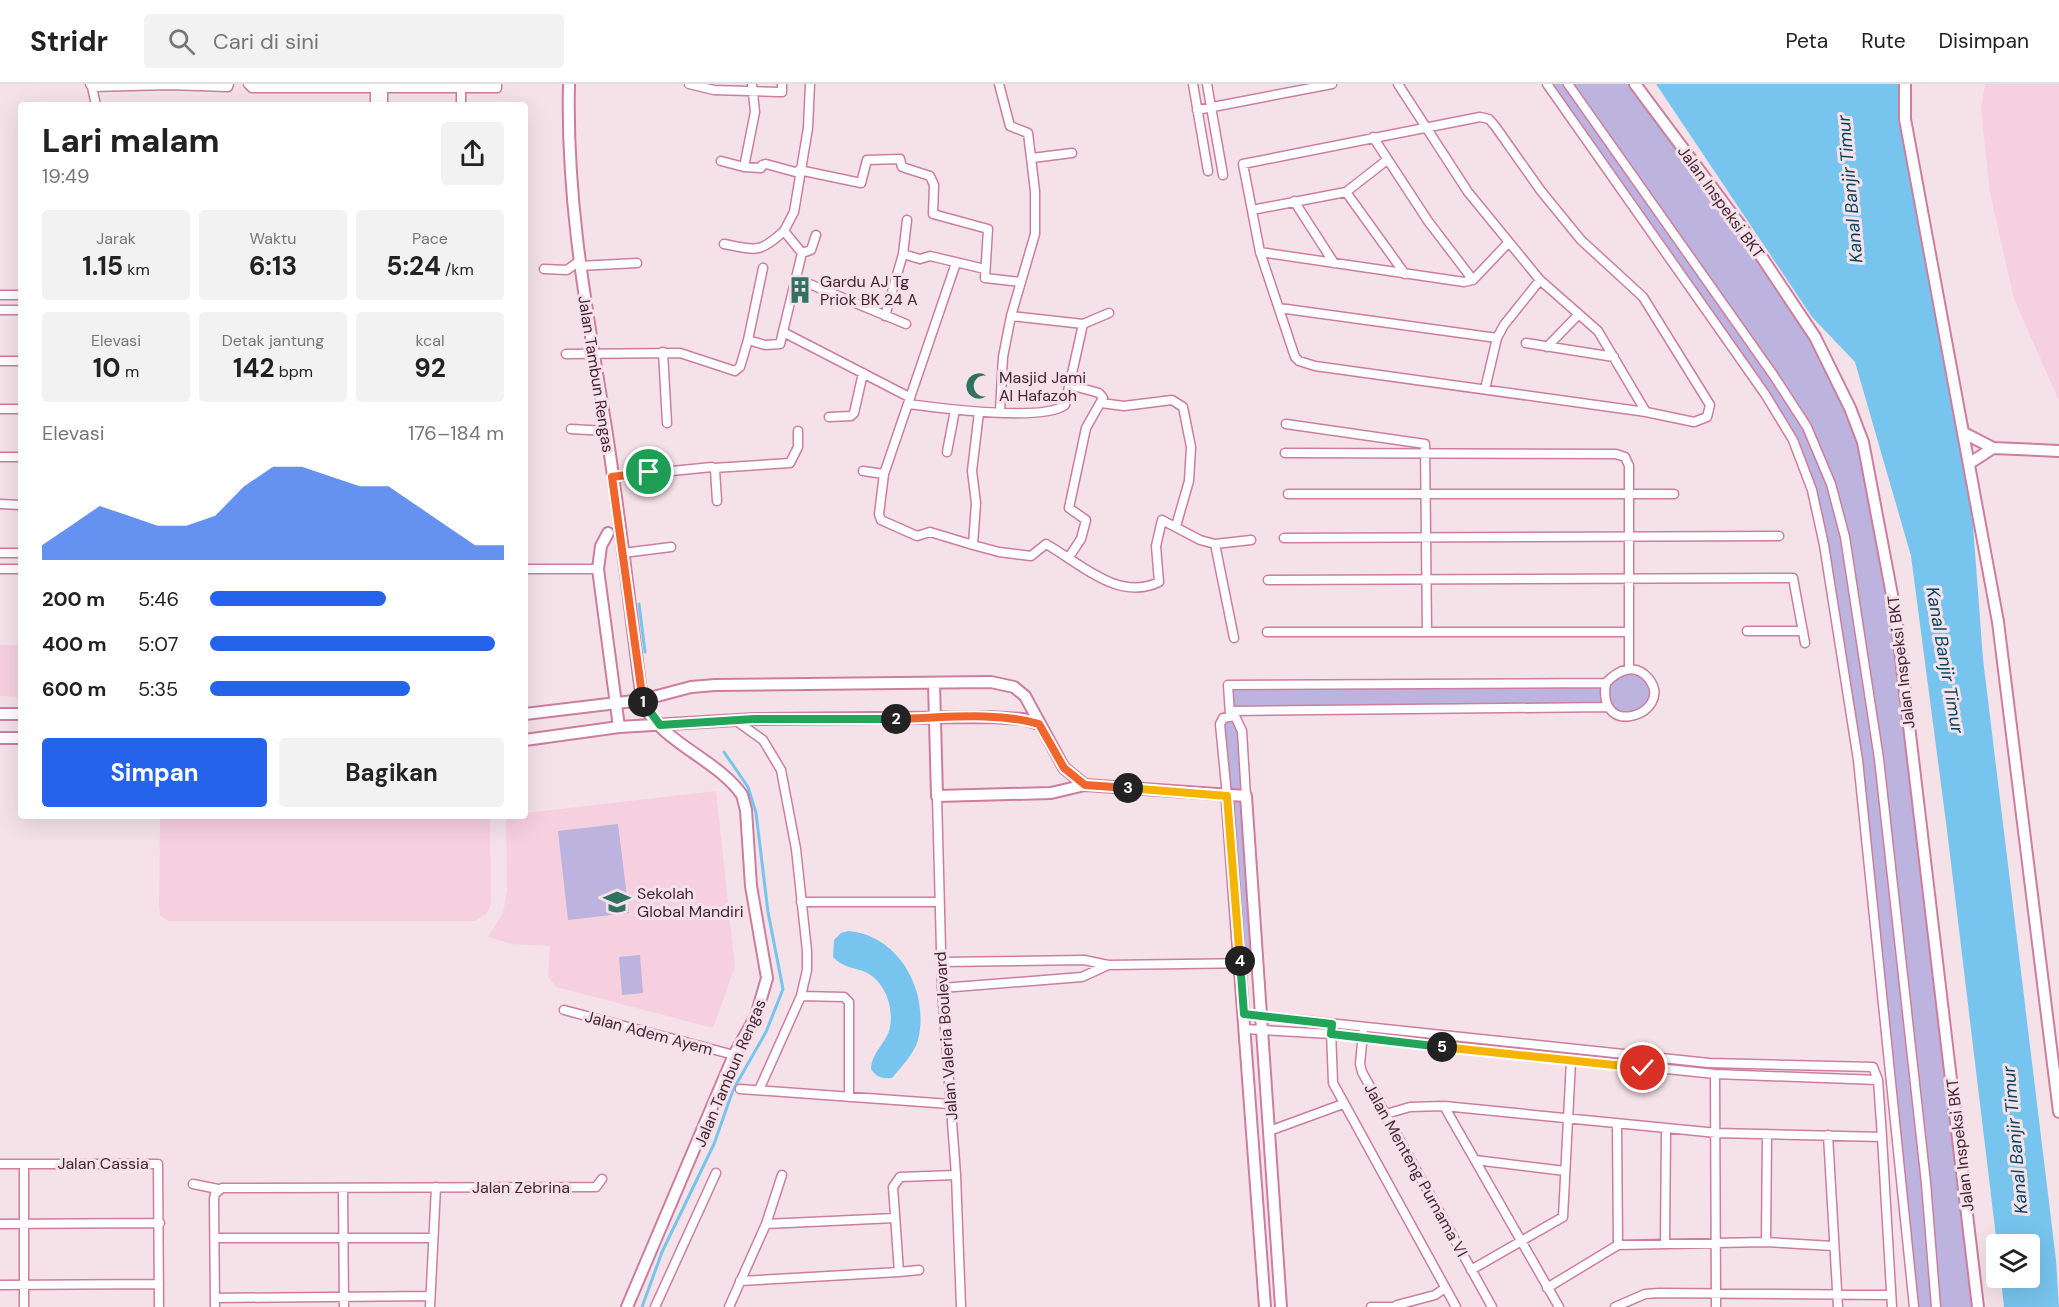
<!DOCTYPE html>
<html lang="id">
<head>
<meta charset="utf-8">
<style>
	:root { --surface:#fff; --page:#f2f2f2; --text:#222; --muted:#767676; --line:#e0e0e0; --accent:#2563eb }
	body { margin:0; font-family:"DM Sans",sans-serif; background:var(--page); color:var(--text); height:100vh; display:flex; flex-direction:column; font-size:22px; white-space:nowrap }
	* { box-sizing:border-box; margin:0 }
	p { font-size:20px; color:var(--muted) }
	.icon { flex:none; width:33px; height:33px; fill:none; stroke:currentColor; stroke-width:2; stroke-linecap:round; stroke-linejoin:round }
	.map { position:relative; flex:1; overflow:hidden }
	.details { position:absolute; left:18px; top:18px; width:510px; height:717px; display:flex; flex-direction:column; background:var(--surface); border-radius:6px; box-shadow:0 6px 24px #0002 }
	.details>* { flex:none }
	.controls { position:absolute; left:1986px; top:1150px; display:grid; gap:12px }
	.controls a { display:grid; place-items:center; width:54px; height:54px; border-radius:6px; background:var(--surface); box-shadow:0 6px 24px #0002; font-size:30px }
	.pin { position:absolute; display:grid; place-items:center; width:51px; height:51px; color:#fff; margin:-26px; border:3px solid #fff; border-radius:50%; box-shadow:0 2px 6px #0007 }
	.km { position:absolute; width:30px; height:30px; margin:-15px; border-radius:50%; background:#222; color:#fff; font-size:16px; line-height:30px; text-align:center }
	.round { display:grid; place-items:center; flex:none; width:63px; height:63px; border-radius:6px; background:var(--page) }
	.overview { display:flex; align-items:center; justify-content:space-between; height:102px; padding:0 24px }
	h1 { font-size:33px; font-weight:700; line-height:45px }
	.figures { display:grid; grid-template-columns:repeat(3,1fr); gap:9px; height:102px; padding:6px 24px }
	.figures div { display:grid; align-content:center; border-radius:6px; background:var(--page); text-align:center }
	.figures b { font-size:26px; font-weight:700 }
	.figures small { font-size:16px; font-weight:400 }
	.figures p { font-size:16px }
	.chart { height:168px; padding:12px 24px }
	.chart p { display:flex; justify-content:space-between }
	.chart svg { width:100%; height:108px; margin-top:6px; fill:var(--accent); opacity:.7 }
	.action { display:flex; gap:12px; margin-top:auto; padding:12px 24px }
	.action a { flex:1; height:69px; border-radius:6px; background:var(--accent); color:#fff; font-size:24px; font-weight:700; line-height:69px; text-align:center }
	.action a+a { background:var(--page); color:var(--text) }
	ul { padding:0 24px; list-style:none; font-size:20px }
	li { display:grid; grid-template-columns:96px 72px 1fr; align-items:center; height:45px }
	li i { height:15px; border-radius:8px; background:var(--accent) }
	header { display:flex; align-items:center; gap:36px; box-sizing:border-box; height:84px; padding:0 30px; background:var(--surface); border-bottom:2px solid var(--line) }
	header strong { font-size:28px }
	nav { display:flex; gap:33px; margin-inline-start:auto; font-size:21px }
	.search { width:420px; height:54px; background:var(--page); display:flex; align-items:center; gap:15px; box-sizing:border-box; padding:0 21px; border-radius:6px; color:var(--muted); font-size:22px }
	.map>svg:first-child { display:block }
</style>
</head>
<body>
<header>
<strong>Stridr</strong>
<div class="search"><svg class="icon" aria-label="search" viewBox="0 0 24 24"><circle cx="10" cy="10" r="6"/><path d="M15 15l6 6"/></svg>Cari di sini</div>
<nav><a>Peta</a><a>Rute</a><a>Disimpan</a></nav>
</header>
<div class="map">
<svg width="2059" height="1223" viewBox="0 0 2059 1223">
	<rect width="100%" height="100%" fill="#f5e2e9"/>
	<path fill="#f7d0df" d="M1985,0H2059V317L2014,215L1990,109L1981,25Z
		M0,561H21V613L0,612Z
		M716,707L735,883L713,944L556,903L548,893L550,862L512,860L488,853L503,829L507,807L506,732H525V729Z
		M160,732H490L491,821L486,830L475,837H168L160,831L159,819Z"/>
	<path fill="#bcb3df" d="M1547,0H1635L1815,253L1863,358L1896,532L1978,1223H1913L1874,827L1824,461L1793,356Z
		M1629,585L1650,597V621L1630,634L1608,623L1230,627L1228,601L1606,599Z
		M1223,634L1239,637L1257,879L1240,880Z
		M618,740L629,829L568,836L558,747Z
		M640,871L643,909L622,911L619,873Z"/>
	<path fill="#77c4ee" d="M1656,0H1902L1968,375L1983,575L2056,1176L2059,1223H2004L2001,1194H2030V1161H1997L1947,746L1911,472L1855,278L1812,233Z
		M848,847C900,851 930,909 918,956C914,970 901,983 892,994C882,995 876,993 871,985C872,967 887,959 890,943C894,922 884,895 863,887C851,883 842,883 833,873L834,856L841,849Z"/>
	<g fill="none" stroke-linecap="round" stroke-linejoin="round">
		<path stroke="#77c4ee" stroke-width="3" d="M639,520L645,568
			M642,1223L662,1168L714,1060L733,1006L766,948L783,905L768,828L756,729L748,703L724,668"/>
		<defs>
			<path id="street" d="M90,0L92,3L169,1L228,3L229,0
				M248,0L252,4H497V0
				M383,0V21
				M689,0L714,6L779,8H782V0
				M999,0L1010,42L1028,49L1035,107V150L1011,232L1003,273L1000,327
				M1193,0L1208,87
				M1207,0L1223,91
				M1398,0L1468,108L1540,196L1598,247L1646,328
				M1547,0L1765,310L1793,356L1812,406L1824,461L1858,676L1914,1223
				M1568,0L1774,292L1807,343L1831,400L1845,453L1879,675L1926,1099L1936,1223
				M92,3L96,21
				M461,4V21
				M375,21V0
				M1197,26L1332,0
				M1480,33L1489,35L1495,42L1541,107L1581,156L1643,213L1710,321L1707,333L1694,338L1646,328L1315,282L1299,277L1295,273L1260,168L1243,80Z
				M1373,53L1428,137L1473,196
				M1032,74L1072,69
				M721,77L744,83L755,28L752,0
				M744,83L761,84L762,81L766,80L799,89
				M799,86L861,99L867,76L900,75L902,83L930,92L934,101L933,130L988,145L985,194L1020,198
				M1346,108L1405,190
				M1294,117L1334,179
				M1252,126L1346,108L1387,76
				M724,160C756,166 759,170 784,147
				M1260,168L1464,198L1473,196L1509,158
				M802,169L811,166L816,151
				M903,170L920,175L930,172L985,185
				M956,179L884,390L879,430L881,436L917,452L930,448L973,461
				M579,182L637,179
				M544,185L567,186L578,178
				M795,194L906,240
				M0,211H21
				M1279,224L1497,254
				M0,226H21
				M885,232L903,170L907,136
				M1083,240L1109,229
				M783,248L909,313
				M748,256L763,184
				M1526,259L1614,273
				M1547,263L1579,230
				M663,268L667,339
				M566,270L680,269L735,287L740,283L748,256L765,261L780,260L802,169L784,147L794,128L808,44L810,0
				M0,277H21
				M1485,305L1497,254L1504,241L1540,196
				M1101,319L1124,322L1172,316L1183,323L1191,363L1189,397L1176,442
				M908,320C939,324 1043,338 1065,321L1083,240L1011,232
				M0,325H21
				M979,328L972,387L976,419L973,461L999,468L1031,472L1046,460C1080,479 1118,518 1159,498L1156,462L1162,436L1200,456L1215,460L1251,456
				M829,333L851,332L854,329L863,289
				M1286,340L1425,360L1427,548
				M571,345L606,347
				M947,368L955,326
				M1285,369L1616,370L1625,373L1629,382V585
				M0,373H21
				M714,384L790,379L798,363V347
				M863,387L884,390
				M612,393L712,383L715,386L717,417
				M1288,410H1674
				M0,420L21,421
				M1284,454L1779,452
				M1215,460L1234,554
				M0,469H21
				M623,469L671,463
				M1069,473L1081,455L1086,436L1069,424L1086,344L1103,314L1099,309L1070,301
				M0,485H21
				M525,485H598
				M1268,496L1793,494L1805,559
				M1747,547H1803
				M1267,548H1629
				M1230,627L1608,623
				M1230,631L1228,601L1606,599C1618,586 1635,578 1649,595C1675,629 1596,657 1606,599
				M735,636L763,656L781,686L796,765L807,867V886L801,912L759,1006
				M937,712L942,904L956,1091L961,1223
				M1227,712L1220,640L1223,634L1235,632L1242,647L1246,712
				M801,818H939
				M941,878L1084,876L1108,881L1257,879
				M942,904L1082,893L1108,881
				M801,912L844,913L849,918V1013
				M564,926L734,971
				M1243,930L1709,979L1873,983L1878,996L1882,1053
				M1244,945L1331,950L1715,990L1878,996
				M1331,947L1333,999L1456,1223
				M1363,949L1360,980L1362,988L1492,1223
				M1715,990L1716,1223
				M740,1005L950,1020
				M1444,1022L1559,1223
				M1386,1030L1410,1023L1444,1022L1717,1049L1882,1053L1892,1223
				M1617,1040L1618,1161
				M1269,1047L1343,1020
				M1828,1051L1838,1223
				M1475,1076L1565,1087
				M0,1080H158L159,1223
				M193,1100L218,1105
				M343,1104L344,1223
				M0,1140L160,1139
				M766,1140L782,1091
				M216,1154H433
				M1766,1158L1767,1050
				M1665,1159L1666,1045
				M1471,1186L1563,1133L1571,977
				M899,1188L919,1186
				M740,1197L899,1188L893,1103L900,1093L956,1091
				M0,1201L159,1200
				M1547,1204L1618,1161L1766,1158L1833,1162
				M215,1214L430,1212
				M1397,1221L1435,1211L1445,1204
				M24,1223V1080
				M215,1223L214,1115L215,1110L222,1104L596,1103L602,1095
				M430,1223L436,1103
				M655,1223L716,1089
				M729,1223L766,1140L895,1134
				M1371,1223H1398
				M1615,1223L1645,1210L1659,1209L1891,1211"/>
			<path id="secondary" d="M569,0C566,118 587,228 606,344C620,434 630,525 642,616C657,657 718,675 742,711L746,726L751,802L767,894L756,932L734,971L627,1223
				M1635,0L1743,145L1815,253L1850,324L1863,358L1896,532L1978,1223
				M1905,0V35L1998,538L2059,1028
				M1964,349L1993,364L2059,367
				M1970,379L1993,364
				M608,449L601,462L598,485L619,643
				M934,599L937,712L1051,709L1085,701L1246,712L1281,1223
				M0,630H21
				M525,630L642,616L691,603L715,601L991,598L1014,603L1025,612L1064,684L1085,701
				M0,654H21
				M525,656L619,643L754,635L990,633L1023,635L1039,640
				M1227,712L1265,1223"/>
		</defs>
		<use href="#street" stroke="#ce7d9f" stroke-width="11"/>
		<use href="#secondary" stroke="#ce7d9f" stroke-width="14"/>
		<use href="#street" stroke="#fff" stroke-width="8"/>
		<use href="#secondary" stroke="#fff" stroke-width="10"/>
	</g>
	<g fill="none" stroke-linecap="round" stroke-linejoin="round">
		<defs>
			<path id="split-1" d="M643,618L612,393L649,388"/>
			<path id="split-2" d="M643,618L660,641L754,635H896"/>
			<path id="split-3" d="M896,635C942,634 994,627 1039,640L1064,684L1085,701L1128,704"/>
			<path id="split-4" d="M1128,704L1227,712L1240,877"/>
			<path id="split-5" d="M1240,877L1244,930L1332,940L1331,950L1442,963"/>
			<path id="split-6" d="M1442,963L1643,984"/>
		</defs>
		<use href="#split-1" stroke="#fff" stroke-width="12"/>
		<use href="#split-2" stroke="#fff" stroke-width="12"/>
		<use href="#split-3" stroke="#fff" stroke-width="12"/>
		<use href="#split-4" stroke="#fff" stroke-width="12"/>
		<use href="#split-5" stroke="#fff" stroke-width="12"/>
		<use href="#split-6" stroke="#fff" stroke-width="12"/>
		<use href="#split-1" stroke="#f0652b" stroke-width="8"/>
		<use href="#split-2" stroke="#22a559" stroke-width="8"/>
		<use href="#split-3" stroke="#f0652b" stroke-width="8"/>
		<use href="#split-4" stroke="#f5b400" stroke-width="8"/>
		<use href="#split-5" stroke="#22a559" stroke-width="8"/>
		<use href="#split-6" stroke="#f5b400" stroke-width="8"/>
	</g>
	<defs>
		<symbol id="building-bare" viewBox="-9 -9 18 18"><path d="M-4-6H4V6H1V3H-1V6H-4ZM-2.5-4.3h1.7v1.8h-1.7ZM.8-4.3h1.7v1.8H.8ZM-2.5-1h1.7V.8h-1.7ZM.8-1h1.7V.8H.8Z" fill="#307160" stroke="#f5e2e9" stroke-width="2.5" paint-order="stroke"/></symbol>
		<symbol id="mosque-bare" viewBox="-9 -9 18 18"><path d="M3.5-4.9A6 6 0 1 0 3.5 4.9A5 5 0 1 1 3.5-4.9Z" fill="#307160" stroke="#f5e2e9" stroke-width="2.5" paint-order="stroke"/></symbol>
		<symbol id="school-bare" viewBox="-9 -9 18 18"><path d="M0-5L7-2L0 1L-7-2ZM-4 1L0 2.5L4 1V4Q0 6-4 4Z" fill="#307160" stroke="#f5e2e9" stroke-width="2.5" paint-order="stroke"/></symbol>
	</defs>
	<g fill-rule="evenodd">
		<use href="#building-bare" x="781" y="187" width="38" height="38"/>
		<use href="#mosque-bare" x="960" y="283" width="38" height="38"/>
		<use href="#school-bare" x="598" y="799" width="38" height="38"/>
	</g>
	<g text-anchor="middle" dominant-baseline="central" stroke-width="6" stroke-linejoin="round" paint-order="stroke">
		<g font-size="16" fill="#452332" stroke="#f5e2e9">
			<text transform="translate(1721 118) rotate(54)">Jalan Inspeksi BKT</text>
			<text transform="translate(596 290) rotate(81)">Jalan Tambun Rengas</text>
			<text transform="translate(1901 578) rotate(-97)">Jalan Inspeksi BKT</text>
			<text transform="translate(649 949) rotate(15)">Jalan Adem Ayem</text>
			<text transform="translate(946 952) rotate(-94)">Jalan Valeria Boulevard</text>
			<text transform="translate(730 989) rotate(-67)">Jalan Tambun Rengas</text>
			<text transform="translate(1960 1061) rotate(-97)">Jalan Inspeksi BKT</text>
			<text x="103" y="1079">Jalan Cassia</text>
			<text transform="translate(1416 1086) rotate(61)">Jalan Menteng Purnama VI</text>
			<text x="521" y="1103">Jalan Zebrina</text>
		</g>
		<g font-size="16" fill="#452332" stroke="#f5e2e9" text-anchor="start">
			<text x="820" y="197">Gardu AJ Tg<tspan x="820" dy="18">Priok BK 24 A</tspan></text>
			<text x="999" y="293">Masjid Jami<tspan x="999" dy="18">Al Hafazoh</tspan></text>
			<text x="637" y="809">Sekolah<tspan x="637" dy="18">Global Mandiri</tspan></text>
		</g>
		<g font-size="18" font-style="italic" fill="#024561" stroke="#f5e2e9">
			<text transform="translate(1850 105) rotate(-95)">Kanal Banjir Timur</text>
			<text transform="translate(1945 576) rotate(80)">Kanal Banjir Timur</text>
			<text transform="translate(2015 1056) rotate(-95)">Kanal Banjir Timur</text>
		</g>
	</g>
</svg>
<div class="controls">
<a><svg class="icon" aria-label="layers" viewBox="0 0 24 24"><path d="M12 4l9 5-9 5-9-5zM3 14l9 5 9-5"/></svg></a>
</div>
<div class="pin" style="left:649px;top:388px;background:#1e9e55"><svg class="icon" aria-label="arrive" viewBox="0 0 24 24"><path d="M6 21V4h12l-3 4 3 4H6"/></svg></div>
<div class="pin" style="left:1643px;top:984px;background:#d93025"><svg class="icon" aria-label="check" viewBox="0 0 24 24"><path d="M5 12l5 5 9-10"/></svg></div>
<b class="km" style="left:643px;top:618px">1</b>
<b class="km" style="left:896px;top:635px">2</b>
<b class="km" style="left:1128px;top:704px">3</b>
<b class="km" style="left:1240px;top:877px">4</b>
<b class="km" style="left:1442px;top:963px">5</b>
<section class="details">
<div class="overview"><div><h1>Lari malam</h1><p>19:49</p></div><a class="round"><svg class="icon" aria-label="share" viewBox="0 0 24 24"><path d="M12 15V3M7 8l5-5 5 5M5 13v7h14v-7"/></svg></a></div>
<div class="figures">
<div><p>Jarak</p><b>1.15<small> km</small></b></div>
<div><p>Waktu</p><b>6:13</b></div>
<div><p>Pace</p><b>5:24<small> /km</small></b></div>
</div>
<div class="figures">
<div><p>Elevasi</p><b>10<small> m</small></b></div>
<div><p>Detak jantung</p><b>142<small> bpm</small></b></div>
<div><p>kcal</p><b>92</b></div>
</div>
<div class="chart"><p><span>Elevasi</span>176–184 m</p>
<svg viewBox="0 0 160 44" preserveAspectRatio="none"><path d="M0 44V38L10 30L20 22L30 26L40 30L50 30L60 26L70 14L80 6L90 6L100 10L110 14L120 14L130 22L140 30L150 38L160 38V44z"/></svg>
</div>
<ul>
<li><b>200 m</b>5:46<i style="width:60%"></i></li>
<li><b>400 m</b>5:07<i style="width:97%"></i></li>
<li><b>600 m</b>5:35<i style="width:68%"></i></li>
</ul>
<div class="action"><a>Simpan</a><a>Bagikan</a></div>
</section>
</div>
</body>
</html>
